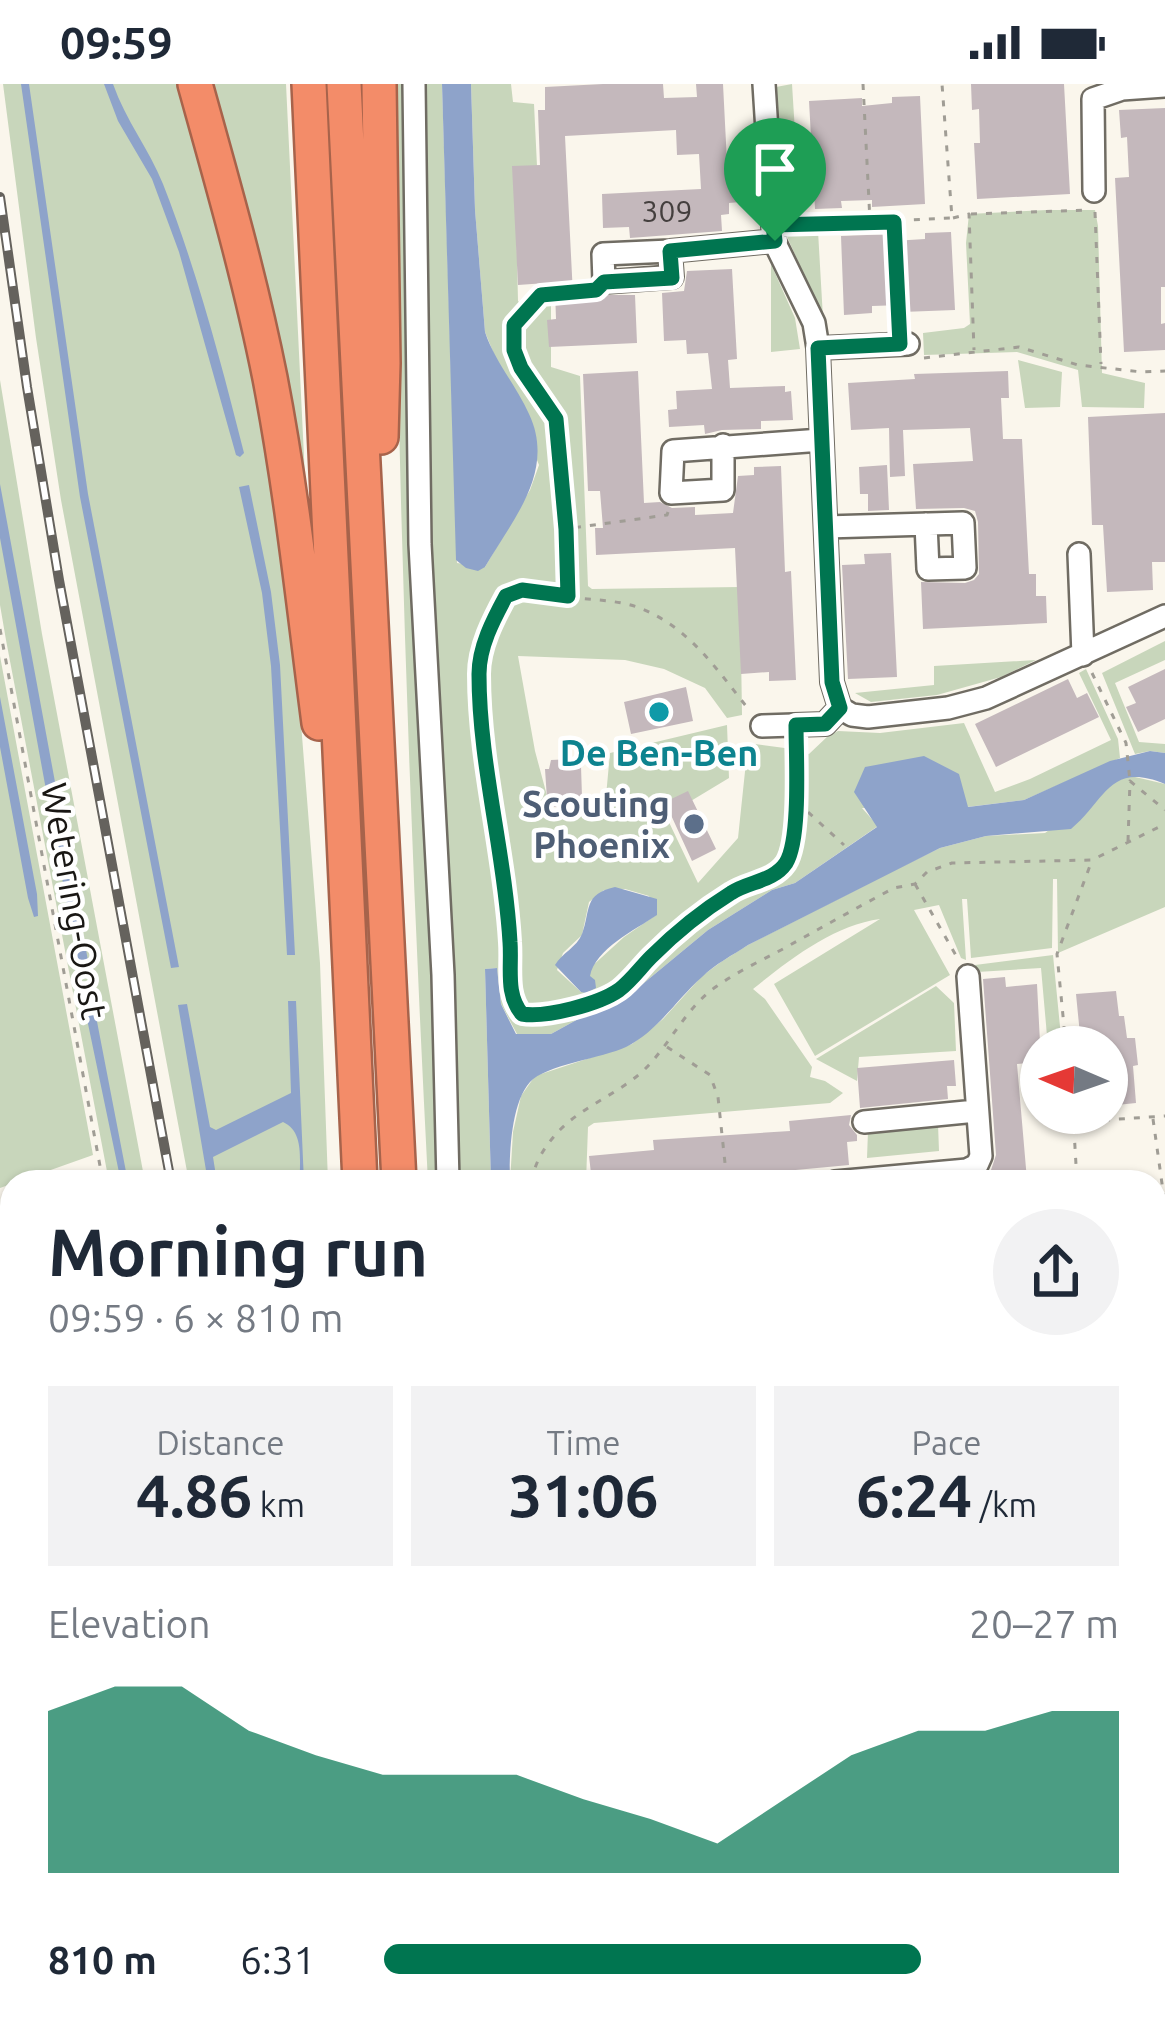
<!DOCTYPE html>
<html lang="en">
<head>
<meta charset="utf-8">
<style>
	:root { --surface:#fff; --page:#f2f2f3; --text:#1f2937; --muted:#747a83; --accent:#007550 }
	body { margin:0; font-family:Ubuntu,sans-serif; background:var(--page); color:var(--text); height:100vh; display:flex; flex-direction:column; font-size:45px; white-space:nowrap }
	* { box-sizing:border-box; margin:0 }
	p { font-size:39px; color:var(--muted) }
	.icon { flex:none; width:66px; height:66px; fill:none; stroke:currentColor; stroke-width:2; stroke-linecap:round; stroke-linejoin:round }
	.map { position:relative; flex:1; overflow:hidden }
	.side { position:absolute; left:0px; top:1086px; width:1167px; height:861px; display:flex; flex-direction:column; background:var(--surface); border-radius:36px 36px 0 0; box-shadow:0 3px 9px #0004 }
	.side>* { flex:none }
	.needle { width:78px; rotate:272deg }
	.buttons { position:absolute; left:1020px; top:942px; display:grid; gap:24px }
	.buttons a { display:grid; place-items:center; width:108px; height:108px; border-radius:50%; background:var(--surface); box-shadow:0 3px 9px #0004; font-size:60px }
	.pin { position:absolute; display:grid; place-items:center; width:102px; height:102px; color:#fff; margin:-123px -51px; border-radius:50% 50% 50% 0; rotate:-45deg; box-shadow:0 0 12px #0007 }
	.pin .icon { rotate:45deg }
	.round { display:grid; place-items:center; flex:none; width:126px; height:126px; border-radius:63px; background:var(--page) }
	.head { display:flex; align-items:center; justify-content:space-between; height:204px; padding:0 48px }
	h1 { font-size:66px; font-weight:600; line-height:90px }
	.stats { display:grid; grid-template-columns:repeat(3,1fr); gap:18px; height:204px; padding:12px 48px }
	.stats div { display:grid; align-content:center; border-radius:0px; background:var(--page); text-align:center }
	.stats b { font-size:60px; font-weight:600 }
	.stats small { font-size:33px; font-weight:400 }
	.stats p { font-size:33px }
	.chart { height:336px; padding:24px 48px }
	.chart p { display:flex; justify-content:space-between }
	.chart svg { width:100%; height:216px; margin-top:12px; fill:var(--accent); opacity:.7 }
	ul { padding:0 48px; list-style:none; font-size:39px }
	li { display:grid; grid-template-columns:192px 144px 1fr; align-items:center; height:90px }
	li i { height:30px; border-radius:15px; background:var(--accent) }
	.status { display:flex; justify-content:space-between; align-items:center; height:84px; padding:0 60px; background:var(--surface); direction:ltr }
	.status svg { height:33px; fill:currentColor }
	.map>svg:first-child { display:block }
</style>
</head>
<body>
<div class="status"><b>09:59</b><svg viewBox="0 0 49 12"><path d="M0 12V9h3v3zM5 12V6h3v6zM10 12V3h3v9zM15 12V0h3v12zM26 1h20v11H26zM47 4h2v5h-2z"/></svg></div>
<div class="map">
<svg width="1165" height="1946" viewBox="0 0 1165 1946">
	<rect width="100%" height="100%" fill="#faf6ec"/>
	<path fill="#c8d6bb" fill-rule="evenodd" d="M3,0H180L225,161L263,326L291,513L320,879L328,1098H189L61,416L36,254Z
		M198,0H286L310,497Z
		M393,0H442L457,479L485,483L530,406L539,381L485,248L475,126L471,0H511L513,18L534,20L537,82L515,89L518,217L521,220L551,221V283L580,292L588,502L592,505L740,503L742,631L727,634L705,604L664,585L625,576L518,572L535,667L553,734L605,723L610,669L727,641L729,694L666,732L698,799L738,754L748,659L792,665L809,670L828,652L838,647L880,649L964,639L995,708L1030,695L1111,656L1079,589L1086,585L1118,655L1120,674L1024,716L967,723L862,724L878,742L795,799L772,806L708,846L621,918L591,928L551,950H517L501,920L497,884L485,885L491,1098H428C409,732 397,366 393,0ZM625,805L649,812L656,831L624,853L590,884V893L581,908L557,886L563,869L582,851L589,818L604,806Z
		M792,0L796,64H780L776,3Z
		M1047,126H1095L1098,142L1102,289L1145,299L1144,324L1082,323L1078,286L1017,268L924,271L923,249L964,244L970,240L966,159L969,130Z
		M818,147L823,234L785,148Z
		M771,180L795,234L800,265L771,268Z
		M1018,276L1062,288L1060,323L1025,324Z
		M0,296L42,550L145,1098H109L6,556L0,521Z
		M1165,557V576L1115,599L1139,658L1165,660V669L1150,667L1135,670L1102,589Z
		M0,572L93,1071L0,1104Z
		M1036,576L1001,593L937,611L871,618L855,609L934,601V582Z
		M1131,692L1165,700V823L1058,869L1057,795H1053L1052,864L971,874L967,815H962L966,876L961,874L939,821L914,826L950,891L815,972L774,900L880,835C834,841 789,876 753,905L765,915L812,983L810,993L825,997L843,1009L830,1019L594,1039L588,1043L586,1098H510L513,1048L521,1012L535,992L632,960L663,935L702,892L721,878L748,861L891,788L940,764L986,752L1045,749L1118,696Z
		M1053,871L1062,963H1048L1041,884L977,888L975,881Z
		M936,902L954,919L956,967L859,973L857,997L816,975Z
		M938,1040L939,1067L867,1074L868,1047Z
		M69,1935H183L189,1942L190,1935H210L208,1946H80Z
		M475,1935H581L582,1946H475Z
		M951,1935H1033L1043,1946H938Z"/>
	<path fill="#8ea3ca" d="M21,0H29L88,410L179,883L171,884L80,413Z
		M104,0H113C126,37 149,65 163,100C197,187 221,278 244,369L240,373L236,371L179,168L152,95L118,37Z
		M442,0H471L475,126L485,248C495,278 516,301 529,330C556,387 513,435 485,483L478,487L466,484L456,476Z
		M0,400L91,893L76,896L75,887L78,881L0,454Z
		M249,401L271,508L280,581L295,871H287L271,582L262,509L239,403Z
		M0,613L37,810L38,832L34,833L28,814L0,663Z
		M1150,667L1165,669V700C1109,677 1106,716 1071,745L986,752L940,764L748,861C733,871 715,880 702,893C676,916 658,947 626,963C603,974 545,981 530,998C511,1019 509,1071 510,1098H491L485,885L497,884L501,920L516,950H551L591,928L621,918L708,846L772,806L795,799L877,743L854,708L865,683L924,672L959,690L968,723L1024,716L1110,677Z
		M615,803L657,815V831C635,846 595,865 590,892L595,896L596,904L586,909L581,908L555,881C562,869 577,863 582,850C591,826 583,810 615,803Z
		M95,909L97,918L94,922L128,1098H121L82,911Z
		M288,917H296L304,1098H300C299,1076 305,1048 283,1038L213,1073L217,1098H208L178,921L187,920L210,1043L216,1046L291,1009Z"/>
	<path fill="#c4b8bc" d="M603,0H663L664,14L697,13L696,0H723L728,98L739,97L740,118L729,119V130L721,131L722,147L630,154L629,143L603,144L602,110L701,105L699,70L677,71L676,46L565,52L573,211H635L637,259L549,263L547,236L556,235L555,207H546V199L518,201L512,82L540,81L538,26H545V3Z
		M971,0H1064L1070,110L977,115L974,59H980L979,25L972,26Z
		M920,12L925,120L872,123V116L841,117L842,124L815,125L809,17L862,14V22L892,19V13Z
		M1165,24V203H1161V240L1165,239V266L1124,268L1115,94L1129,93L1127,53L1121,54L1119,26Z
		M951,148L955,226L902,228V221L872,222V229L844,231L841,152L893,150V157L925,155V149Z
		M732,185L737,275L728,276L730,304L785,302V308L791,307L793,336L761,337V345L722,346L705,350L704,341L669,343L668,326L677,325L676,307L712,305L708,269L687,270L686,256L664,257L662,209L684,207L687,187Z
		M638,287L644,419L660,418L672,424L695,423V431L733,429L738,392L754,391V383L781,382L785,488L791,487L796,596L769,597V588L741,590L735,464L596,471L595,444H603L600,407H588L583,290Z
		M1008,287L1009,314H1001L1003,355H1022L1029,490H1036V512H1046L1047,539L923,545L921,498L965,499L974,496L979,490L978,438L975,427L964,424L916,425L913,380L973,377L970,344L903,346L905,392L890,393L889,344L851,346L848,299L915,295L914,290Z
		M1165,329V478H1152L1153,506L1107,508L1103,441H1092L1088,333Z
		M887,381L889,426L868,427V410H860L859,383Z
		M891,469L897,593L848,595L842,481L865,480L864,470Z
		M1165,585V635L1138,648L1126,623L1136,619L1128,603Z
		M1068,595L1077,614L1087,609L1099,633L996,683L975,640Z
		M686,603L693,637L631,650L624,618Z
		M573,675L575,683L581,682L582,713H578L576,722L554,723L551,714L547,715L545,685H549L551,676Z
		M688,707L716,765L692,777L665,718Z
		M1005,893L1006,903L1037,900L1041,978L1017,980L1027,1096L1002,1098L1001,1088L990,1089L996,1071L983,895Z
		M1116,907L1119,932H1124L1127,954H1135L1138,981L1133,982L1136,1019L1107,1022V963L1081,961L1076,910Z
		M954,976L956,1002H947L948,1015L860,1024L857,984Z
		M851,1031L849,1041L857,1051V1057L847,1058L849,1081L785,1087V1097L773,1098H668L667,1091L592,1098L589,1072L654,1066L653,1056L790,1047L789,1037Z"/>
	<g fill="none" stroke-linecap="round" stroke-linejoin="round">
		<defs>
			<path id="minor" d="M414,0L420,460L443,891L448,1098
				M764,0L774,157L814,239L818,264L832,598L840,624L852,631L868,633L948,624L986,614L1165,532
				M1094,107L1093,15L1122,5L1165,2
				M670,167L672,193L604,198L603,170L670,167L774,157
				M818,264L908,260
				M723,361V406L671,409L673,367L821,356
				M826,443L963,439L965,484L928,485L926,440
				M1079,470L1083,571
				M762,642L825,640L840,624
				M864,1038L976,1027
				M835,1098L967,1086L977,1081L981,1072L968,892
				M1155,1149L1165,1148
				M1159,1535L1165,1534
				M1155,1733L1165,1725
				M0,1880L12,1892
				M55,1935L67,1946
				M490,1935V1946
				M687,1935L688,1946
				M838,1935L847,1946
				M920,1946L932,1935"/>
			<path id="highway" d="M195,0C222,97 250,194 270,294C292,408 304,523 319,639
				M309,0L360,1098
				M344,0L399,1098
				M379,0L383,279L381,353
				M402,1935V1946
				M441,1935V1946"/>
		</defs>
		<use href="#minor" stroke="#706c63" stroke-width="26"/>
		<use href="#highway" stroke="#a7634b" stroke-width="38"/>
		<path stroke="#a09d95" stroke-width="3" stroke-dasharray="6 9" stroke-linecap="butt" d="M863,0L870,137
			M1095,128L1101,280
			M971,130L1087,126
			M953,134L969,130L974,266
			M894,140L899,238
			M794,141L952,134L942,0
			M924,274L1019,263L1078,281L1142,288L1165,287
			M668,428L667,431L565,445L568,513L522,506L506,512C493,536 479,563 479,591C479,680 505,769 510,858C511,883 505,910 522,930C545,934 599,920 618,906C633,896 644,878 657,866C680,846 704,826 730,809C749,797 772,799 785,779C802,755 796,691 796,661
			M565,443L556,335L521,285L514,266V241L541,211L588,206
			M570,513C591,516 617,516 637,523C689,542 717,586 750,627
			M0,545L103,1098
			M1092,589L1126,659L1130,697
			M797,718L844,761
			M1128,757L1130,697L1165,726
			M915,800L958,875
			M667,963L710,991L718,1013L727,1098
			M1066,963L1057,870L1091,779
			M1073,1029L1077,1098
			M1153,1035L1165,1121
			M1074,1038L1165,1032
			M532,1098C534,1079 544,1064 556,1050C581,1022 618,1011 645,985C671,959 687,922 717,902C737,888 760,877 781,866C819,845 856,824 894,804L915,800L927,788L952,779L1092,776L1165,740
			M1155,1353H1165
			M1163,1556L1165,1567
			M216,1935L217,1946"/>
		<use href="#minor" stroke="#fff" stroke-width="21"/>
		<use href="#highway" stroke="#f38c69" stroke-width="33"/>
		<defs>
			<path id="rail" d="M0,113L27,303L59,496L171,1098
				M278,1935L279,1946"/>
		</defs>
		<use href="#rail" stroke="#65625d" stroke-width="10"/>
		<use href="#rail" stroke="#fff" stroke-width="6" stroke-dasharray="18" stroke-linecap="butt"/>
	</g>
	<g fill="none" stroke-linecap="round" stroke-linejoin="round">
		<defs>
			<path id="route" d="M894,138L900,260L818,264L832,598L840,624L825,640L796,641C796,672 801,755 786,779C773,798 749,797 731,809C702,827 675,849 651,873C641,883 631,897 619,906C599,920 546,934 522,930C505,910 512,883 510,858C505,769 479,680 479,590C479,563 493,536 506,512L522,506L568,512L566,445L556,335L521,284L514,266V241L541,211L596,206L604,198L672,194L670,167L775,157L773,141Z"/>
		</defs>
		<use href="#route" stroke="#fff" stroke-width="24"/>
		<use href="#route" stroke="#007550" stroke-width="15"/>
	</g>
	<circle fill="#0f9aa8" stroke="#fff" stroke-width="4.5" cx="659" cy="628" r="12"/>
	<circle fill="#5c6f8a" stroke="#fff" stroke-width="4.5" cx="694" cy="740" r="12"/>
	<g text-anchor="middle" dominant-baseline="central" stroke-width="9" stroke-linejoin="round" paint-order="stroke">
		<g font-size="30" fill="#443f3e">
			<text x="667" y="127">309</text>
		</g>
		<g font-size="36" font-weight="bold" fill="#0d838f" stroke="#fff">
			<text x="659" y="668">De Ben-Ben</text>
		</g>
		<g font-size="36" font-weight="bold" fill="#4e5e75" stroke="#fff" text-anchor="end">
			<text x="670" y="719">Scouting<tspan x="670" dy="41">Phoenix</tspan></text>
		</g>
		<g font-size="36" fill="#191714" stroke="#fff">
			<text transform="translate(75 817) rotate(80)">Wetering-Oost</text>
		</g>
	</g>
</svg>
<div class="buttons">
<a><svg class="needle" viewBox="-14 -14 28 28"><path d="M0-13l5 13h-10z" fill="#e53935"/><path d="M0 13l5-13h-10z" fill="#747a83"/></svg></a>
</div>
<div class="pin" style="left:775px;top:157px;background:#1e9e55"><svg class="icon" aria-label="arrive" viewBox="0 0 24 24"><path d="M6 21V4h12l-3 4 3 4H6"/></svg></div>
<section class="side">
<div class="head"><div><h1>Morning run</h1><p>09:59 · 6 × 810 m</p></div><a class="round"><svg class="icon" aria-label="share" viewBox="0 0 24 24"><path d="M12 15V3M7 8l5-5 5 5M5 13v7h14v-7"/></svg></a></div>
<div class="stats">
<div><p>Distance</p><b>4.86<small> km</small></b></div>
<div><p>Time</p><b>31:06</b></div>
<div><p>Pace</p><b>6:24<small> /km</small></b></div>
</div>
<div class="chart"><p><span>Elevation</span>20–27 m</p>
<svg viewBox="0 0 160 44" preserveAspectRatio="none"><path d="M0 44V11L10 6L20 6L30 15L40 20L50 24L60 24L70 24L80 29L90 33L100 38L110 29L120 20L130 15L140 15L150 11L160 11V44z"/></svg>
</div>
<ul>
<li><b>810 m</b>6:31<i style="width:73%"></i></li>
</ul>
</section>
</div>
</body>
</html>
